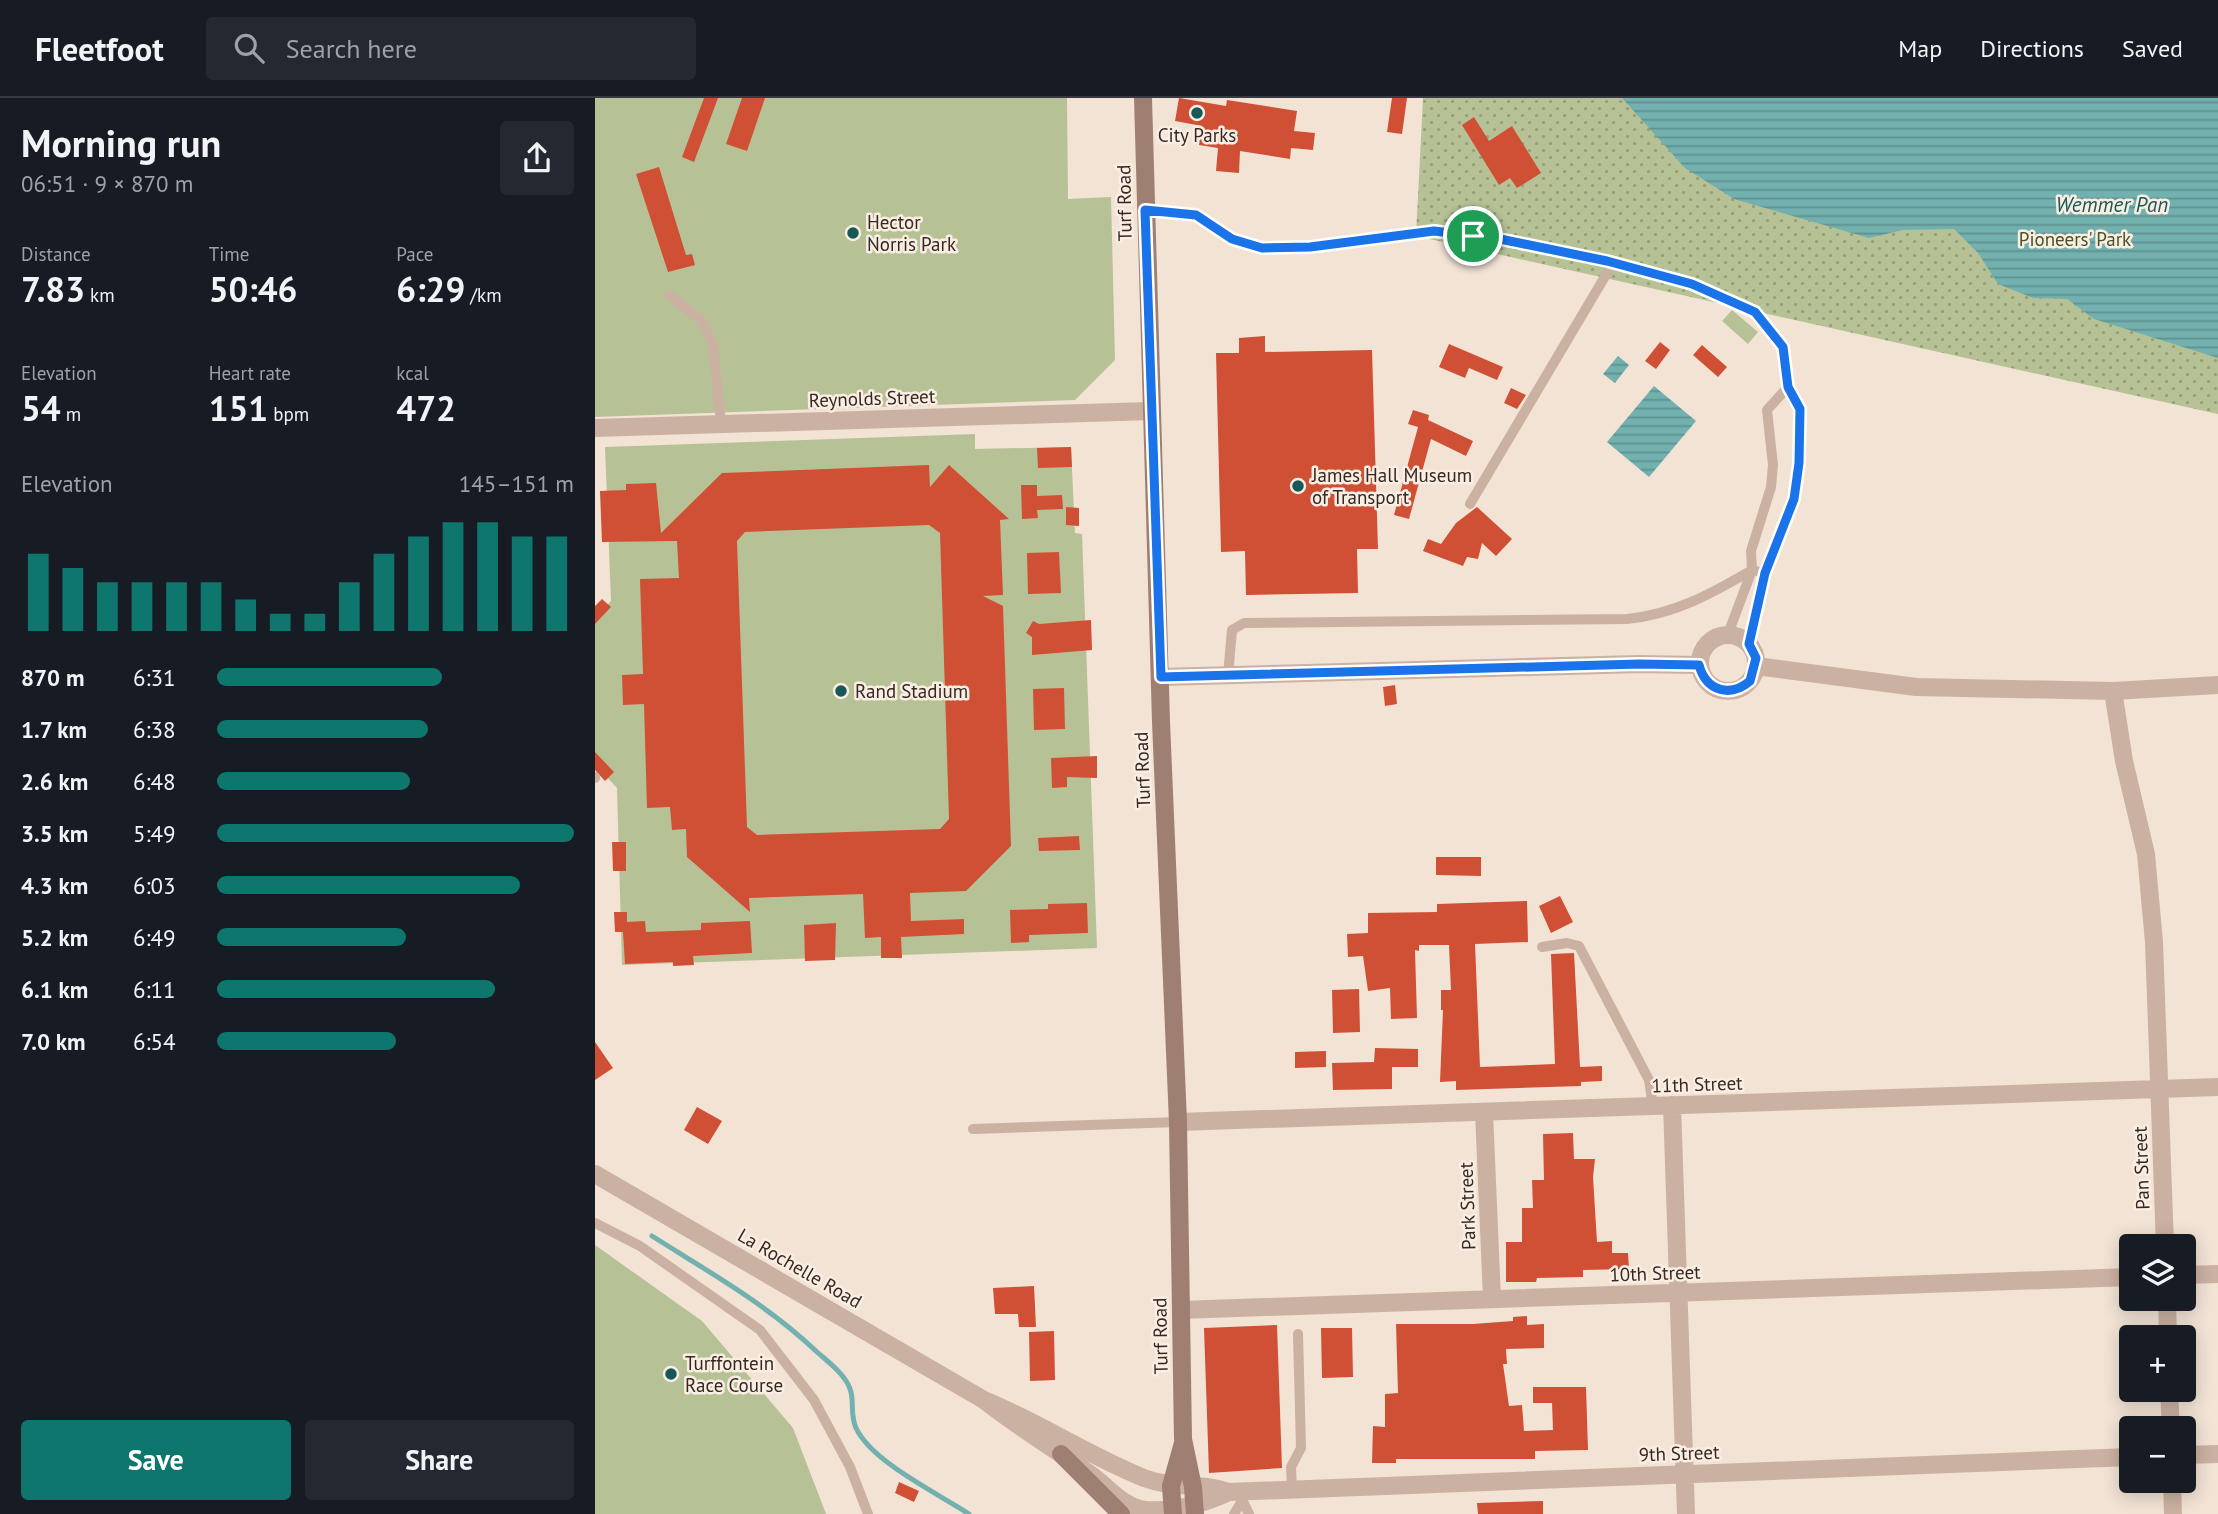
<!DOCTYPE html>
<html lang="en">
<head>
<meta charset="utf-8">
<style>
	:root { --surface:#171b24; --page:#242831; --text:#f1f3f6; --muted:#9ea1a6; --line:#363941; --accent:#0f766e }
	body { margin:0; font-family:"PT Sans",sans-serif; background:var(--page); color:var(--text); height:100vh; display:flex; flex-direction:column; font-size:26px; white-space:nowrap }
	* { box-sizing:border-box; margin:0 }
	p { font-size:23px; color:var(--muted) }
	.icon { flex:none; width:38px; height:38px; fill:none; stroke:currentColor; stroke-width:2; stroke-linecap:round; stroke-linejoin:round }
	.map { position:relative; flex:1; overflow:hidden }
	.sheet { display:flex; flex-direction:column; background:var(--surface); width:595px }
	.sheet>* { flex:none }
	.tools { position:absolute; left:1524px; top:1136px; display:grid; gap:14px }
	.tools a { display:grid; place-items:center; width:77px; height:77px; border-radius:7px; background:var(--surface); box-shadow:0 4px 18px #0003; font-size:35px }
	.pin { position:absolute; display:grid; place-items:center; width:60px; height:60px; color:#fff; margin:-30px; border:4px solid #fff; border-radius:50%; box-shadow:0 2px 7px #0007 }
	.round { display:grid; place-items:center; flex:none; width:74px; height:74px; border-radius:7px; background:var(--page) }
	.overview { display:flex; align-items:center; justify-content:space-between; height:119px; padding:0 21px }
	h1 { font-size:38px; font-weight:700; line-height:52px }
	.metrics { display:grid; grid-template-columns:repeat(3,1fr); gap:10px; height:119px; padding:7px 21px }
	.metrics div { display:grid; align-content:center }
	.metrics b { font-size:35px; font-weight:700 }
	.metrics small { font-size:19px; font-weight:400 }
	.metrics p { font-size:19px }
	.chart { height:196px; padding:14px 21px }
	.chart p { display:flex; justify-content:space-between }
	.chart svg { width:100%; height:126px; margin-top:7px; stroke:var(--accent); stroke-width:6 }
	.primary-button { display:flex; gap:14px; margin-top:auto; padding:14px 21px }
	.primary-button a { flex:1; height:80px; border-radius:7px; background:var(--accent); color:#fff; font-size:28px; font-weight:700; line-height:80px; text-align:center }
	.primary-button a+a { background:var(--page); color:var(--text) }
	ul { padding:0 21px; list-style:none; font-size:23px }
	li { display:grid; grid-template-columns:112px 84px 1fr; align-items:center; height:52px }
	li i { height:18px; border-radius:9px; background:var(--accent) }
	header { display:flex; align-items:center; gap:42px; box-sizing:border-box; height:98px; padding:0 35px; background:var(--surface); border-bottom:2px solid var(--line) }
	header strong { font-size:33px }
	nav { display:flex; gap:38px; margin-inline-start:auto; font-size:24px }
	.search { width:490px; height:63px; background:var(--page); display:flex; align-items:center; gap:18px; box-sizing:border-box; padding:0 24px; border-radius:7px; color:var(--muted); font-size:26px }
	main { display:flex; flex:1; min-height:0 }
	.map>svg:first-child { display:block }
</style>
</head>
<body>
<header>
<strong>Fleetfoot</strong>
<div class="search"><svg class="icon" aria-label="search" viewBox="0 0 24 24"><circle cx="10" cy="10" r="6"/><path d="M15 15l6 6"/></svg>Search here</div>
<nav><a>Map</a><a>Directions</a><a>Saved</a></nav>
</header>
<main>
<section class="sheet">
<div class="overview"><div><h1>Morning run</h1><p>06:51 · 9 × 870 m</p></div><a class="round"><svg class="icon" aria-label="share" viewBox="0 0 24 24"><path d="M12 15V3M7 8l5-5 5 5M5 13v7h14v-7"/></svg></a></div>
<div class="metrics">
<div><p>Distance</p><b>7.83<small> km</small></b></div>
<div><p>Time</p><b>50:46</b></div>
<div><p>Pace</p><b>6:29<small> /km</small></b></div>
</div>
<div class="metrics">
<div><p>Elevation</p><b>54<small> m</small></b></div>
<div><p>Heart rate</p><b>151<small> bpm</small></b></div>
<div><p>kcal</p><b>472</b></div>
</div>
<div class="chart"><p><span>Elevation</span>145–151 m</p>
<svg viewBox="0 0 160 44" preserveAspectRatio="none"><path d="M5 44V17M15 44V22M25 44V27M35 44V27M45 44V27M55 44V27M65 44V33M75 44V38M85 44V38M95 44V27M105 44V17M115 44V11M125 44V6M135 44V6M145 44V11M155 44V11"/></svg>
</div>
<ul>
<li><b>870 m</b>6:31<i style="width:63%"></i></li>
<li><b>1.7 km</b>6:38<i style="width:59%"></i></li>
<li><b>2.6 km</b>6:48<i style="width:54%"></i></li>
<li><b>3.5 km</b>5:49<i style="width:100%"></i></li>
<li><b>4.3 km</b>6:03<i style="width:85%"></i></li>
<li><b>5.2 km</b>6:49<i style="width:53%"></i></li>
<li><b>6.1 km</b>6:11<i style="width:78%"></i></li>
<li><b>7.0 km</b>6:54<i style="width:50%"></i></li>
</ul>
<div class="primary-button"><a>Save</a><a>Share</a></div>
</section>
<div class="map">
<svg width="1623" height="1416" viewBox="0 0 1623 1416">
	<defs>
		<pattern id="park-dots" width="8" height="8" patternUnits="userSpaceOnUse" patternTransform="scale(1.75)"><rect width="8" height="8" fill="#b6c295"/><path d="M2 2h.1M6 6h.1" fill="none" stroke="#959e79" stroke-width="1.8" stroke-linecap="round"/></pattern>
		<pattern id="water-rules" width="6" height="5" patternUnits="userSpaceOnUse" patternTransform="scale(1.75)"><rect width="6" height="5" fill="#72b1af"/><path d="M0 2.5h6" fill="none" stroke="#5e908e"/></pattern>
	</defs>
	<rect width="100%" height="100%" fill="#f2e3d5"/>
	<path fill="#b6c295" d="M0,0H472L473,101L516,99L520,262L480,302L0,319Z
		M1137,212L1163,234L1153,246L1127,223Z
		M380,336V351L476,349L480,435L487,436L502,850L27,867L22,690L0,667V520L16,503L10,349Z
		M0,1147L107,1223L198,1330L231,1416H0Z"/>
	<path fill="url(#park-dots)" d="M828,0H1623V316L821,138Z"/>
	<path fill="url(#water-rules)" d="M1027,0H1623V260L1499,221L1472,201L1438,200L1403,186L1383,155L1359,131L1308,132L1274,140L1139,101L1090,70Z
		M1023,258L1034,267L1020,285L1008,276Z
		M1059,288L1101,323L1054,379L1012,344Z"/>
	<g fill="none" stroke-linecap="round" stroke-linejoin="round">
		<path stroke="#72b1af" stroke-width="5" d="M57,1138C114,1174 173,1207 222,1254C231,1262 242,1270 249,1280C263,1298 253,1312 261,1330C277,1364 342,1395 374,1416"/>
	</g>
	<path fill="#d05036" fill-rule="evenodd" d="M109,0H123L99,64L87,59Z
		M147,0H170L152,53L131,46Z
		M584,0L631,8L632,2L702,13L699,33L720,35L718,52L696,50L695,61L645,53L644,75L621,73L623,50L604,47L607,28L580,23Z
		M797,0H812L807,36L792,34Z
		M879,19L894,43L917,28L946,75L922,90L915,80L904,87L867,27Z
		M64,69L91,157L97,156L100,167L73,174L41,76Z
		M670,238V254L777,252L783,451H762L763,495L651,497L650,453L626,454L621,255H644V240Z
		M1065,244L1075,252L1061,271L1050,263Z
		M854,246L908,269L902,282L874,270L870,280L844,269Z
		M1107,247L1132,269L1123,279L1098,257Z
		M916,290L931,297L922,311L909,305Z
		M818,312L834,317L833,322L878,343L871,358L836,341L814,421L799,417L823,329L813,326Z
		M476,349L477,369L443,370L442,350Z
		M334,367L335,389L354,367L414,421L405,422L408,497L388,498L408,508L416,748L371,793L315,795L316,823L369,821V836L306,839L307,860H286V839L270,840L268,796L154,800L155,814L92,759L91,731L77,732L75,709L52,710L49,606L28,607L27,577L48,576L45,481L84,480L82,443L7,444L5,393L31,392V386L61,385L66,435L127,375ZM334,427L345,435L354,721L345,731L162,737L152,729L142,443L150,434Z
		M426,387H442V398L467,397L468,411L442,412L443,420L427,421Z
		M471,409L484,410V428L471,427Z
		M882,409L917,441L901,458L887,445L883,461L872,459L868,468L828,453L833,441L846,446L861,425Z
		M464,454L466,495L433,496L432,455Z
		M7,501L16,509L0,526V508Z
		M496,522L497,552L437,557V539L431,535L438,523L444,526Z
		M800,587L802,606L790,608L788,589Z
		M469,590L470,631L439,632L438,591Z
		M0,654L19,674L10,683L0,672Z
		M502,658V680L472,679V689L457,690L456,660Z
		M484,738L485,752L444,753L443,740Z
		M17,744H31V773H18Z
		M841,759H886V778L841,777Z
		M965,798L978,824L956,835L944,808Z
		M932,803L933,844L880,846L885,969L960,966L956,856L979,855L985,969L1007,968V983L986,984V988L861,992V983L845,984L848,912H846V892H856L854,847H824V853L820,852L822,920L796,921L795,890L773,893L768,858L753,859L752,836L773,835V815L842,814V806Z
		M492,805L493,835L434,837V844L416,845L415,812L453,811V806Z
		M19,814H32V824L50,823L51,834L106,832V825L155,823L157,855L98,858L99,867L78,868V864L30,866L28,834H20Z
		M241,825L240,862L210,863L209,827Z
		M764,891L765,934L738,935L737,892Z
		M0,944L18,970L0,982Z
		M780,950L823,951V969H797V991L738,992L737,965L779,964Z
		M731,953V969L700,970V954Z
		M102,1009L127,1023L113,1046L89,1032Z
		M978,1035L979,1061H1000L998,1079L1002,1144L1017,1143V1155H1033L1034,1171L988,1172V1179L942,1180L941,1184H911V1144H927V1110H938L937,1082H949L948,1036Z
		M439,1188L441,1229H424L423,1216H400L398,1190Z
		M932,1218V1227L949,1226V1250L911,1251L912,1266H908L914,1308L927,1307L929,1333L958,1332L957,1305H938V1289H991L993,1352L940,1353V1361H801V1365H777L778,1328L790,1329V1296L803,1295L801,1226H878L918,1223V1219Z
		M682,1227L687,1370L614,1375L609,1230Z
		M726,1230H757L758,1279L727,1280Z
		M459,1233L460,1282L435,1283L434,1234Z
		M304,1384L324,1393L319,1404L300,1395Z
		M948,1403V1416H883L882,1405Z"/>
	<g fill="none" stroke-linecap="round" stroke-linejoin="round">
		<path stroke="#cbb1a1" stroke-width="10" d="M550,112L601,117L637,140L667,150L715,149L839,133L905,141L1012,163L1097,186L1160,214L1188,249L1193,289L1205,311L1204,365L1199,401L1170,475L1154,546
			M74,197L107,223L118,246L126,326
			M875,406L1018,165
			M1133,536L1157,472L1156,453L1176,389L1178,367L1172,312L1193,289
			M633,578L637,532L649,525L1032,521C1080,516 1116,496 1157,472L1170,475
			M0,680V679
			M947,849L972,845L984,848L1054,982L1058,1008
			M378,1031L583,1024
			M0,1125L45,1148L165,1232L219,1302L255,1369L273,1416
			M697,1391L696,1369L706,1350L703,1236
			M643,1393L654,1416
			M639,1416L647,1403"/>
		<path stroke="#cbb1a1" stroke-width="18" d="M0,330L556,313
			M1105 565a28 28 0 1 1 56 0a28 28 0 1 1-56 0Z
			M1161,568L1321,589L1518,593L1623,587
			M566,579L1044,566L1104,567
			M1518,593L1529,663L1551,756L1559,844L1570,1148
			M1077,1007L1091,1416
			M889,1014L897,1201
			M583,1024L1623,989
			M0,1076L389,1302C424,1330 461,1351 496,1377C512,1388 525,1406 545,1411C573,1416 609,1406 634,1394
			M1589,1177L1623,1176
			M1572,1200L1573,1239
			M586,1212L1536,1179
			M1574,1292L1576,1330
			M389,1302C445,1325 494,1358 549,1380C577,1391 606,1384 634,1394L1536,1359
			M1589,1357L1623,1356
			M1577,1382L1578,1416"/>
		<path stroke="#9f7f72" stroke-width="18" d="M548,0L566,624L583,1024L588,1341L598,1389L600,1416
			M466,1356L526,1416
			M578,1416L576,1388L588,1345"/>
	</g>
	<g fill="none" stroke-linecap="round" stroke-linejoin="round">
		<defs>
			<path id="route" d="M550,112L601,117L637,141L667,150L715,149L839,133L905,141L1012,163L1097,186L1160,214L1188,249L1193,289L1205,311L1204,365L1199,401L1170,475L1154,546L1161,560L1155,583C1135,600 1111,593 1104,567L1044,566L566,579Z"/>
		</defs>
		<use href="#route" stroke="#fff" stroke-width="14"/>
		<use href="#route" stroke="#1a73e8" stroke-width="9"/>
	</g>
	<g fill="#175958" stroke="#faede2" stroke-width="2.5">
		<circle cx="602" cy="15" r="7"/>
		<circle cx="258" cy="135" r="7"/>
		<circle cx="703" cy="388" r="7"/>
		<circle cx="246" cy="593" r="7"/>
		<circle cx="76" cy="1276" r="7"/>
	</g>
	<g text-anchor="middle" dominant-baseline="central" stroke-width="5" stroke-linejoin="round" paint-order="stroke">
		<g font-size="19" fill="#352824" stroke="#faede2" text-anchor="start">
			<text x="602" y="37" text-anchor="middle">City Parks</text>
			<text x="272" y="124">Hector<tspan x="272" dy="22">Norris Park</tspan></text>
			<text x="717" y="377">James Hall Museum<tspan x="717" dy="22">of Transport</tspan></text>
			<text x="260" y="593">Rand Stadium</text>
			<text x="90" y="1265">Turffontein<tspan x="90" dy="22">Race Course</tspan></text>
		</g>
		<g font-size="19" fill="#352824" stroke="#faede2">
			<text transform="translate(529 105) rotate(-91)">Turf Road</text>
			<text transform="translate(277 300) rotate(-2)">Reynolds Street</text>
			<text transform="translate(547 672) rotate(-92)">Turf Road</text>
			<text transform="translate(1102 986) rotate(-2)">11th Street</text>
			<text transform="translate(1546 1070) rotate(-92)">Pan Street</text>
			<text transform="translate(872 1108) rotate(-92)">Park Street</text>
			<text transform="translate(205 1170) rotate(30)">La Rochelle Road</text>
			<text transform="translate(1060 1175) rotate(-2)">10th Street</text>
			<text transform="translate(565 1238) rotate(-91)">Turf Road</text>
			<text transform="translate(1084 1355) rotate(-2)">9th Street</text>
		</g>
		<g font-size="19" fill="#475426" stroke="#faede2">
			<text x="1480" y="141">Pioneers' Park</text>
		</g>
		<g font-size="21" font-style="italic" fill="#175958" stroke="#faede2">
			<text x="1517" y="106">Wemmer Pan</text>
		</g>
	</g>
</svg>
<div class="tools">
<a><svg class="icon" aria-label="layers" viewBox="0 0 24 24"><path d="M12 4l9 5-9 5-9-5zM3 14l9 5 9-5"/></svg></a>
<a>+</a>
<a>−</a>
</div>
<div class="pin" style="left:878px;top:138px;background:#1e9e55"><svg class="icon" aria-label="arrive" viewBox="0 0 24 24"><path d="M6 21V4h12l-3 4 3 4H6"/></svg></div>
</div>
</main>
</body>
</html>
